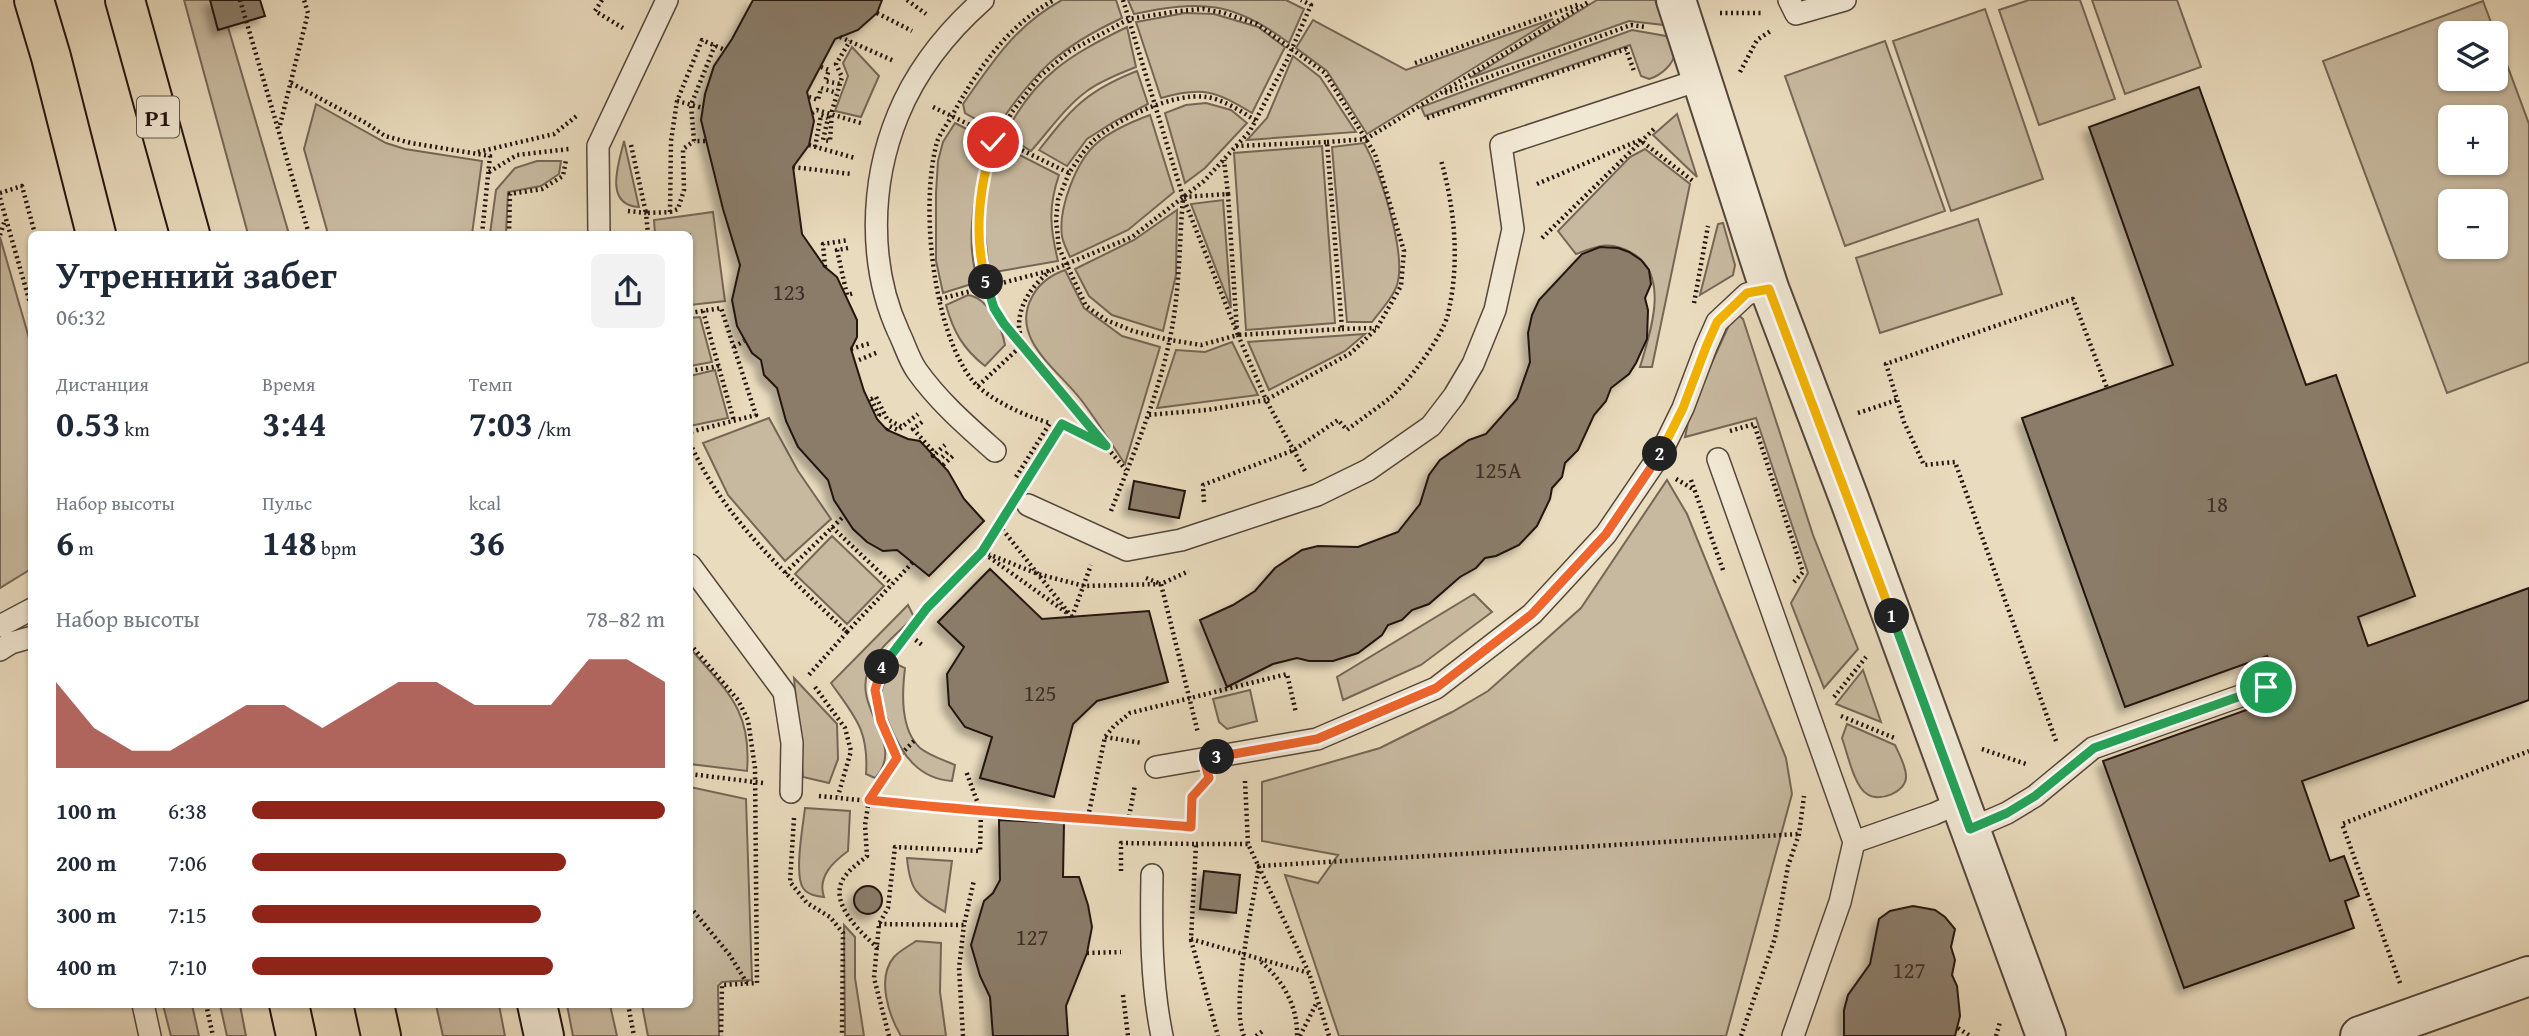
<!DOCTYPE html>
<html lang="ru">
<head>
<meta charset="utf-8">
<style>
	:root { --surface:#fff; --page:#f2f2f3; --text:#1f2937; --muted:#747a83; --accent:#8f2418 }
	body { margin:0; font-family:"Gentium Book Plus",serif; background:var(--page); color:var(--text); height:100vh; display:flex; flex-direction:column; font-size:26px; white-space:nowrap }
	* { box-sizing:border-box; margin:0 }
	p { font-size:23px; color:var(--muted) }
	.icon { flex:none; width:38px; height:38px; fill:none; stroke:currentColor; stroke-width:2; stroke-linecap:round; stroke-linejoin:round }
	.map { position:relative; flex:1; overflow:hidden }
	.panel { position:absolute; left:28px; top:231px; width:665px; height:777px; display:flex; flex-direction:column; background:var(--surface); border-radius:10px; box-shadow:0 2px 5px #0004 }
	.panel>* { flex:none }
	.buttons { position:absolute; left:2438px; top:21px; display:grid; gap:14px }
	.buttons a { display:grid; place-items:center; width:70px; height:70px; border-radius:10px; background:var(--surface); box-shadow:0 2px 5px #0004; font-size:35px }
	.pin { position:absolute; display:grid; place-items:center; width:60px; height:60px; color:#fff; margin:-30px; border:4px solid #fff; border-radius:50%; box-shadow:0 2px 7px #0007 }
	.km { position:absolute; width:35px; height:35px; margin:-18px; border-radius:50%; background:#222; color:#fff; font-size:19px; line-height:35px; text-align:center }
	.round { display:grid; place-items:center; flex:none; width:74px; height:74px; border-radius:10px; background:var(--page) }
	.head { display:flex; align-items:center; justify-content:space-between; height:119px; padding:0 28px }
	h1 { font-size:38px; font-weight:700; line-height:52px }
	.figures { display:grid; grid-template-columns:repeat(3,1fr); gap:10px; height:119px; padding:7px 28px }
	.figures div { display:grid; align-content:center }
	.figures b { font-size:35px; font-weight:700 }
	.figures small { font-size:19px; font-weight:400 }
	.figures p { font-size:19px }
	.chart { height:196px; padding:14px 28px }
	.chart p { display:flex; justify-content:space-between }
	.chart svg { width:100%; height:126px; margin-top:7px; fill:var(--accent); opacity:.7 }
	ul { padding:0 28px; list-style:none; font-size:23px }
	li { display:grid; grid-template-columns:112px 84px 1fr; align-items:center; height:52px }
	li i { height:18px; border-radius:9px; background:var(--accent) }
	.map>svg:first-child { display:block }
</style>
</head>
<body>
<div class="map">
<svg width="2529" height="1036" viewBox="0 0 2529 1036">
	<defs>
		<filter id="shadow"><feDropShadow dx="-6" dy="6" stdDeviation="3.5" flood-color="#0004"/></filter>
	</defs>
	<rect width="100%" height="100%" fill="#e9dbbd"/>
	<filter id="stains"><feTurbulence type="fractalNoise" baseFrequency=".00286" numOctaves="4"/><feColorMatrix values="0 0 0 0 .2 0 0 0 0 .09 0 0 0 0 .02 0 0 0 .5 -.17"/></filter>
	<radialGradient id="worn" r=".72"><stop offset=".6" stop-color="#630" stop-opacity="0"/><stop offset="1" stop-color="#630" stop-opacity=".3"/></radialGradient>
	<path fill="#c7b99f" stroke="#756656" stroke-width="2" fill-rule="evenodd" d="M184,0H210L228,27L289,234H248Z
		M1062,0H1116L1122,18C1058,48 1035,71 995,130L965,113L963,104C992,62 1017,24 1062,0Z
		M1128,0H1286L1304,9L1289,43C1233,1 1201,0 1134,14Z
		M1597,0H1655L1664,25L1629,21L1470,78Z
		M2029,0H2080L2115,99L2039,125L1999,10Z
		M2092,0H2177L2201,67L2125,94Z
		M2483,1L2495,33H2450V79H2496V35L2529,124V362L2447,393L2323,61ZM2496,117V163H2450V117ZM2450,201H2496V247H2450Z
		M1985,9L2043,179L1951,211L1893,41Z
		M1185,13L1214,14L1258,27L1285,47L1252,113C1215,91 1203,86 1161,98L1136,22Z
		M1553,19L1367,134L1327,71L1296,48L1313,20L1406,70Z
		M1127,27L1136,67C1119,74 1102,80 1087,91C1065,107 1049,131 1031,151L1005,135C1034,76 1070,55 1127,27Z
		M1632,30L1666,36C1669,40 1674,45 1675,51C1675,64 1660,76 1649,79L1641,76L1630,45L1425,116L1421,107Z
		M1885,41L1945,211L1845,246L1785,76Z
		M852,47L879,76L861,117L835,111L848,76L843,63Z
		M1293,56L1320,77L1356,132L1247,140L1267,118Z
		M1137,71L1148,104L1115,121L1087,139L1067,166L1039,150C1072,108 1086,91 1137,71Z
		M1206,103L1231,110L1247,123L1205,168L1185,183L1165,113L1186,105Z
		M316,104L386,143L405,149L482,161L472,234H328L304,149Z
		M1677,114L1697,177L1653,135Z
		M1150,115L1174,192L1128,230L1070,257C1067,250 1063,243 1062,236C1058,209 1076,161 1097,143C1112,130 1131,122 1150,115Z
		M955,123L988,140C977,185 963,236 978,282L943,293L936,261V193L938,161L943,142Z
		M624,141L639,207C603,205 619,162 624,141Z
		M1364,143C1380,172 1407,253 1397,285C1393,298 1380,311 1372,322H1347L1332,147Z
		M1000,145L1059,175C1048,207 1050,228 1058,261L989,273L983,213L989,178Z
		M1322,146L1335,323L1246,330L1234,153Z
		M1645,149L1690,184L1652,367H1640C1650,333 1671,275 1632,253C1610,240 1598,246 1576,254L1558,231L1630,157Z
		M537,161H561L559,174L541,186L508,192L506,234H490L496,190L515,168Z
		M1223,200L1231,308L1191,204Z
		M1177,210L1176,275L1163,331L1112,315L1089,296L1075,269L1134,240Z
		M713,212L725,301L690,305V234H655L654,220Z
		M1978,219L2002,294L1880,333L1856,258Z
		M1723,223L1735,265L1733,275L1700,295L1718,224Z
		M0,237L31,345V569L0,588Z
		M1065,270L1084,308L1122,336L1160,347L1125,464C1111,443 1097,421 1082,401C1059,370 1009,339 1032,297C1039,283 1051,275 1065,270Z
		M968,295C988,298 1002,327 1005,345L985,366C963,349 953,331 946,305Z
		M1735,312L1743,319L1813,535L1858,649L1824,688L1791,603L1808,573L1756,418L1685,437L1691,408Z
		M700,317L712,362L690,366V318Z
		M1365,334L1345,351L1269,390L1248,342Z
		M1232,342L1258,395L1157,408L1176,350L1205,352Z
		M715,370L728,418L690,426V376Z
		M769,418L798,471L831,519L785,561L728,495L703,443Z
		M1667,480L1687,514L1786,758L1792,794L1726,1036H1339L1285,875L1318,883L1338,855L1262,841V782L1380,748L1452,712L1488,691L1581,608Z
		M832,536L884,586L847,624L795,574Z
		M1474,594L1492,612L1421,665L1343,700L1337,677Z
		M908,605L914,617C898,633 876,649 868,671C853,710 907,744 875,778L866,774C869,730 855,717 831,683Z
		M690,648C726,691 752,709 747,771L690,764Z
		M894,663L905,668C902,693 900,729 920,748C930,756 944,760 955,765L952,781C919,779 902,755 890,726C886,716 880,704 881,694C883,682 888,673 894,663Z
		M1863,670L1881,722L1836,704Z
		M794,678L837,724L838,759L829,783L803,777Z
		M1250,690L1257,721L1227,729L1219,722L1213,699Z
		M1847,724L1895,745C1899,754 1906,766 1906,776C1907,792 1879,803 1867,794C1854,786 1847,752 1842,738Z
		M690,787L746,799L752,980L722,982L718,986L719,1036H648L642,1005L690,1004Z
		M805,808L850,811L848,851C833,862 817,877 824,897C816,896 808,895 803,888C794,874 803,826 805,808Z
		M907,858L952,861L945,912C917,895 910,892 907,858Z
		M844,925L855,937V978L864,1036H845Z
		M916,941L941,943L940,992L946,1036H901C889,1016 876,978 894,957C899,951 909,946 916,941Z
		M163,1005H192L199,1036H171Z
		M220,1005H240L246,1036H227Z
		M436,1005H499L505,1036H443Z
		M567,1005H610L617,1036H573Z"/>
	<path fill="#8a7b69" stroke="#23140e" stroke-width="2" filter="url(#shadow)" d="M210,0H260L265,16L218,30Z
		M753,0H882L877,13L858,30L835,39L807,92L814,121L809,145L793,167L802,234L825,267L837,277L857,320V337L851,349L864,391L877,419L887,430L908,439L920,441L948,471L964,499L984,521L929,576L897,550L883,551L867,542L853,529L834,500L828,480L798,447L786,421L777,388L764,375L761,360L752,353L737,326L732,300L740,265L723,209L701,120L705,94L714,66L732,39Z
		M2199,87L2306,385L2336,375L2415,596L2358,617L2368,646L2529,588V700L2302,781L2330,861L2344,856L2359,896L2345,901L2354,928L2184,988L2103,761L2283,697L2267,656L2125,707L2022,418L2173,365L2089,127Z
		M1600,247L1618,248L1629,252L1641,260L1649,270L1651,284L1645,298L1648,310L1647,339L1636,363L1629,374L1611,388L1606,401L1594,415L1578,450L1565,463L1562,477L1552,488L1550,499L1537,526L1519,545L1496,556L1485,558L1476,568L1460,577L1429,604L1412,610L1402,620L1388,625L1382,635L1358,653L1333,661H1309L1297,658L1273,664L1227,687L1200,620L1233,605L1255,591L1275,568L1302,550L1318,546L1358,547L1398,532L1420,504L1429,475L1440,460L1469,440L1486,434L1517,399L1530,362L1528,333L1532,315L1539,300L1582,254Z
		M1134,481L1185,491L1179,518L1129,509Z
		M990,569L1042,619L1149,611L1168,682L1097,701L1073,724L1054,797L980,778L992,737L965,727L949,705L947,674L964,647L938,622Z
		M999,820L1064,823L1063,877H1079L1088,905L1092,927L1087,953L1066,1006L1068,1036H993L990,997L980,976L971,945L984,901L993,893L1000,880Z
		M1204,871L1240,875L1236,913L1200,909Z
		M854 900a14 14 0 1 1 28 0a14 14 0 1 1-28 0Z
		M1913,906L1935,910L1945,917L1955,929L1951,947L1955,960L1952,975L1957,986L1960,1016L1955,1036H1844V1010L1848,995L1870,964L1879,919L1890,911Z"/>
	<g fill="none" stroke-linecap="round" stroke-linejoin="round">
		<defs>
			<path id="lane" d="M983,0C948,31 916,71 898,115C870,183 868,266 899,333C905,345 909,360 917,371C939,402 967,426 995,451
				M1789,0L1796,14L1845,0
				M599,234L598,146L667,0
				M1718,459L1854,842
				M1028,505L1127,550L1181,540L1317,495L1368,470L1431,426L1454,396L1473,364L1495,310L1513,229L1501,145L1702,79
				M690,565L784,692L792,743L791,792
				M0,626L32,609
				M0,650L11,643L32,637
				M1156,767L1317,739L1436,688L1532,614L1606,534L1661,453L1683,408L1706,347L1717,322L1747,294L1769,288
				M1970,829L2007,813L2035,796L2093,748L2266,687
				M1152,875C1151,929 1151,983 1162,1036
				M143,1004L150,1036
				M1793,1036L1840,902L1854,842L1934,814L1961,802"/>
			<path id="street" d="M1676,0L1769,288L1850,501L2046,1036
				M2360,1036L2529,976"/>
			<path id="secondary" d="M537,1004L544,1036"/>
			<path id="primary" d="M34,0L51,57L96,234
				M125,0L190,234
				M289,1004L296,1036
				M374,1004L381,1036"/>
		</defs>
		<use href="#lane" stroke="#54463a" stroke-width="24"/>
		<use href="#street" stroke="#54463a" stroke-width="42"/>
		<use href="#secondary" stroke="#23140e" stroke-width="42"/>
		<use href="#primary" stroke="#23140e" stroke-width="42"/>
		<path stroke="#23140e" stroke-width="4.5" stroke-dasharray="2 3.5" stroke-linecap="butt" d="M240,0L309,234
			M602,0L595,11L623,28
			M907,0L926,14
			M1123,0L1183,197L1238,335
			M877,13L912,31
			M1720,13H1764
			M840,37L894,61
			M1415,63L1580,4
			M821,67L829,70L825,81L840,84
			M1740,72L1757,40L1772,30
			M291,83L366,123L385,136L411,143L490,156L482,234
			M1445,93L1631,25L1645,27
			M809,97L818,100L821,88L837,93
			M677,101L703,108
			M933,107L1069,173C1076,163 1083,151 1092,142C1116,119 1174,92 1207,97C1224,100 1241,111 1256,121
			M812,113L817,110L864,124
			M1427,118L1626,49L1634,71
			M280,125L308,13L304,0
			M705,141H694L691,105L715,45
			M1327,142L1366,139L1590,1
			M631,145L646,213L670,212L671,141L677,101L702,40L725,50
			M809,145L855,158
			M1236,146L1327,142L1342,329L1238,335
			M815,147L821,115L828,118L823,140L830,141L832,111L842,77L836,64L850,41
			M478,152L554,134L579,114
			M793,167L851,174
			M489,172L517,155L569,149
			M1069,173L1058,200L1056,220L1059,248L1086,306L1106,320L1133,331L1170,340L1201,345L1238,335L1266,400L1207,410L1147,415
			M1537,184L1640,140L1693,181
			M0,193L22,186L35,234
			M1228,194L1237,331
			M1184,197L1228,194L1224,160
			M0,198L32,310
			M628,211L646,213L648,234
			M670,212L678,209L684,190L683,149L694,141
			M509,234L510,194L542,189L563,176L566,160
			M0,235L5,220
			M1542,238L1656,127
			M848,248L837,250L847,295L854,293
			M825,267L823,244L849,240
			M940,299L1052,270L1132,237L1204,181L1250,131L1287,60L1311,5L1301,0
			M1694,303L1708,226
			M703,311L734,421
			M690,313L721,308L756,415L690,432
			M1342,329L1376,328
			M1021,346L1004,324L994,308L979,258V210L984,171L993,142L998,138L1012,112L1040,76L1070,51L1129,19L1179,11L1203,9L1224,13L1257,24L1325,73L1375,154L1404,251L1401,286L1377,328L1351,353L1266,400L1305,471
			M734,347L744,341
			M851,349L871,343
			M1025,349C1023,342 1019,333 1019,326C1019,303 1033,285 1050,271
			M859,360L878,352
			M690,371L719,366
			M978,386L1021,346L1126,470
			M871,399L876,397L887,419L902,427
			M871,399L879,415L876,417
			M1858,413L1897,400
			M922,422L913,429L932,450L933,456L945,445
			M887,430L889,426L898,430L918,414
			M1730,431L1754,424L1803,572L1794,582
			M690,443C723,518 789,577 847,632L807,677
			M938,461L950,450
			M943,465L955,454
			M1016,477L1050,423C1027,417 987,399 972,380C932,328 920,204 937,142C940,133 948,123 953,114C977,70 1008,25 1054,0
			M1030,478L1062,424L1102,444
			M1676,479L1693,489
			M1691,480L1723,570
			M1204,502L1203,485L1294,450L1338,420L1347,430C1361,419 1376,409 1390,398C1408,382 1442,338 1448,314C1460,262 1455,210 1441,160
			M1111,511C1133,455 1158,397 1170,338C1180,291 1179,245 1183,198
			M999,525L1072,617
			M832,527L892,584
			M983,552L1038,574L1084,586L1161,584L1189,571
			M989,557L1067,613
			M785,573L844,516
			M1146,578L1161,584L1198,733
			M1072,617L1091,565
			M847,632L913,562
			M907,633L922,645
			M690,644L738,700L748,720L755,768L757,983L722,985L721,1036
			M815,687L845,728L851,751L838,796
			M1834,697L1866,657
			M1841,716L1897,739
			M1105,737L1142,743
			M2056,741L1955,462L1924,465L1904,422L1886,364L2073,299L2107,388
			M1982,749L2026,764
			M897,758L915,740
			M690,774L763,783
			M1245,781L1248,844L1309,973L1329,1036
			M819,796L981,812L1088,817L1191,827L1192,797L1196,792
			M1088,817L1105,737L1114,726L1130,713L1287,674L1296,713
			M794,818L790,882L807,903L830,917L843,933L842,1036
			M1128,822L1135,785
			M1196,844H1248
			M1121,871V843L1196,844L1191,939L1309,973
			M690,907L729,954L747,983
			M879,924L964,925L974,880
			M1191,940L1218,1036
			M878,948C860,932 825,900 846,875C851,868 860,862 867,856L865,825L869,800L897,758C888,737 875,714 875,691C875,648 958,585 983,552C990,542 996,530 1003,519
			M1087,953L1121,952
			M1261,962C1283,980 1298,1007 1297,1036
			M2400,983L2342,824L2529,751
			M1123,995L1128,1036
			M206,1004L213,1036
			M628,1004L634,1036
			M1958,1028L1970,1036
			M889,1036L874,978L879,924L888,908L895,847L980,851L981,812L966,771
			M963,1036L959,968L964,925
			M1244,1036C1230,1005 1253,903 1259,866L1799,834
			M1256,1036L1264,1030
			M1300,1036L1317,1002
			M1741,1036L1775,938L1788,866L1799,834L1804,796
			M1996,1036L2000,1022"/>
		<use href="#lane" stroke="#f1e8d4" stroke-width="21"/>
		<use href="#street" stroke="#f1e8d4" stroke-width="38"/>
		<use href="#secondary" stroke="#f1e8d4" stroke-width="38"/>
		<use href="#primary" stroke="#e9dbbd" stroke-width="38"/>
	</g>
	<g fill="none" stroke-linecap="round" stroke-linejoin="round">
		<defs>
			<path id="split-1" d="M1892,616L1970,829L2007,813L2035,796L2094,748L2266,687"/>
			<path id="split-2" d="M1660,454L1683,408L1706,347L1717,322L1747,293L1769,289L1892,616"/>
			<path id="split-3" d="M1217,757L1317,739L1436,688L1532,614L1606,534L1660,454"/>
			<path id="split-4" d="M882,667L875,690L881,721L897,758L869,800C976,812 1084,818 1191,827L1192,797L1209,778L1204,759L1217,757"/>
			<path id="split-5" d="M882,667L927,608L982,552L1062,424L1106,446L1004,324L994,308L986,282"/>
			<path id="split-6" d="M986,282C973,235 979,188 993,142"/>
		</defs>
		<use href="#split-1" stroke="#fff" stroke-width="14"/>
		<use href="#split-2" stroke="#fff" stroke-width="14"/>
		<use href="#split-3" stroke="#fff" stroke-width="14"/>
		<use href="#split-4" stroke="#fff" stroke-width="14"/>
		<use href="#split-5" stroke="#fff" stroke-width="14"/>
		<use href="#split-6" stroke="#fff" stroke-width="14"/>
		<use href="#split-1" stroke="#22a559" stroke-width="9"/>
		<use href="#split-2" stroke="#f5b400" stroke-width="9"/>
		<use href="#split-3" stroke="#f0652b" stroke-width="9"/>
		<use href="#split-4" stroke="#f0652b" stroke-width="9"/>
		<use href="#split-5" stroke="#22a559" stroke-width="9"/>
		<use href="#split-6" stroke="#f5b400" stroke-width="9"/>
	</g>
	<g text-anchor="middle" dominant-baseline="central" stroke-width="6" stroke-linejoin="round" paint-order="stroke">
		<g font-size="23" fill="#3d2e25">
			<text x="789" y="291">123</text>
			<text x="1498" y="469">125А</text>
			<text x="2217" y="503">18</text>
			<text x="1040" y="692">125</text>
			<text x="1032" y="936">127</text>
			<text x="1909" y="969">127</text>
		</g>
		<rect fill="#f1e8d4" stroke="#615449" stroke-width="2" x="137" y="96.5" width="42" height="41" rx="5"/>
		<g font-size="24" font-weight="bold" fill="#23140e">
			<text x="158" y="117">Р1</text>
		</g>
	</g>
	<rect width="100%" height="100%" filter="url(#stains)"/>
	<rect width="100%" height="100%" fill="url(#worn)"/>
</svg>
<div class="buttons">
<a><svg class="icon" aria-label="layers" viewBox="0 0 24 24"><path d="M12 4l9 5-9 5-9-5zM3 14l9 5 9-5"/></svg></a>
<a>+</a>
<a>−</a>
</div>
<div class="pin" style="left:2266px;top:687px;background:#1e9e55"><svg class="icon" aria-label="arrive" viewBox="0 0 24 24"><path d="M6 21V4h12l-3 4 3 4H6"/></svg></div>
<div class="pin" style="left:993px;top:142px;background:#d93025"><svg class="icon" aria-label="check" viewBox="0 0 24 24"><path d="M5 12l5 5 9-10"/></svg></div>
<b class="km" style="left:1892px;top:616px">1</b>
<b class="km" style="left:1660px;top:454px">2</b>
<b class="km" style="left:1217px;top:757px">3</b>
<b class="km" style="left:882px;top:667px">4</b>
<b class="km" style="left:986px;top:282px">5</b>
<section class="panel">
<div class="head"><div><h1>Утренний забег</h1><p>06:32</p></div><a class="round"><svg class="icon" aria-label="share" viewBox="0 0 24 24"><path d="M12 15V3M7 8l5-5 5 5M5 13v7h14v-7"/></svg></a></div>
<div class="figures">
<div><p>Дистанция</p><b>0.53<small> km</small></b></div>
<div><p>Время</p><b>3:44</b></div>
<div><p>Темп</p><b>7:03<small> /km</small></b></div>
</div>
<div class="figures">
<div><p>Набор высоты</p><b>6<small> m</small></b></div>
<div><p>Пульс</p><b>148<small> bpm</small></b></div>
<div><p>kcal</p><b>36</b></div>
</div>
<div class="chart"><p><span>Набор высоты</span>78–82 m</p>
<svg viewBox="0 0 160 44" preserveAspectRatio="none"><path d="M0 44V14L10 30L20 38L30 38L40 30L50 22L60 22L70 30L80 22L90 14L100 14L110 22L120 22L130 22L140 6L150 6L160 14V44z"/></svg>
</div>
<ul>
<li><b>100 m</b>6:38<i style="width:100%"></i></li>
<li><b>200 m</b>7:06<i style="width:76%"></i></li>
<li><b>300 m</b>7:15<i style="width:70%"></i></li>
<li><b>400 m</b>7:10<i style="width:73%"></i></li>
</ul>
</section>
</div>
</body>
</html>
